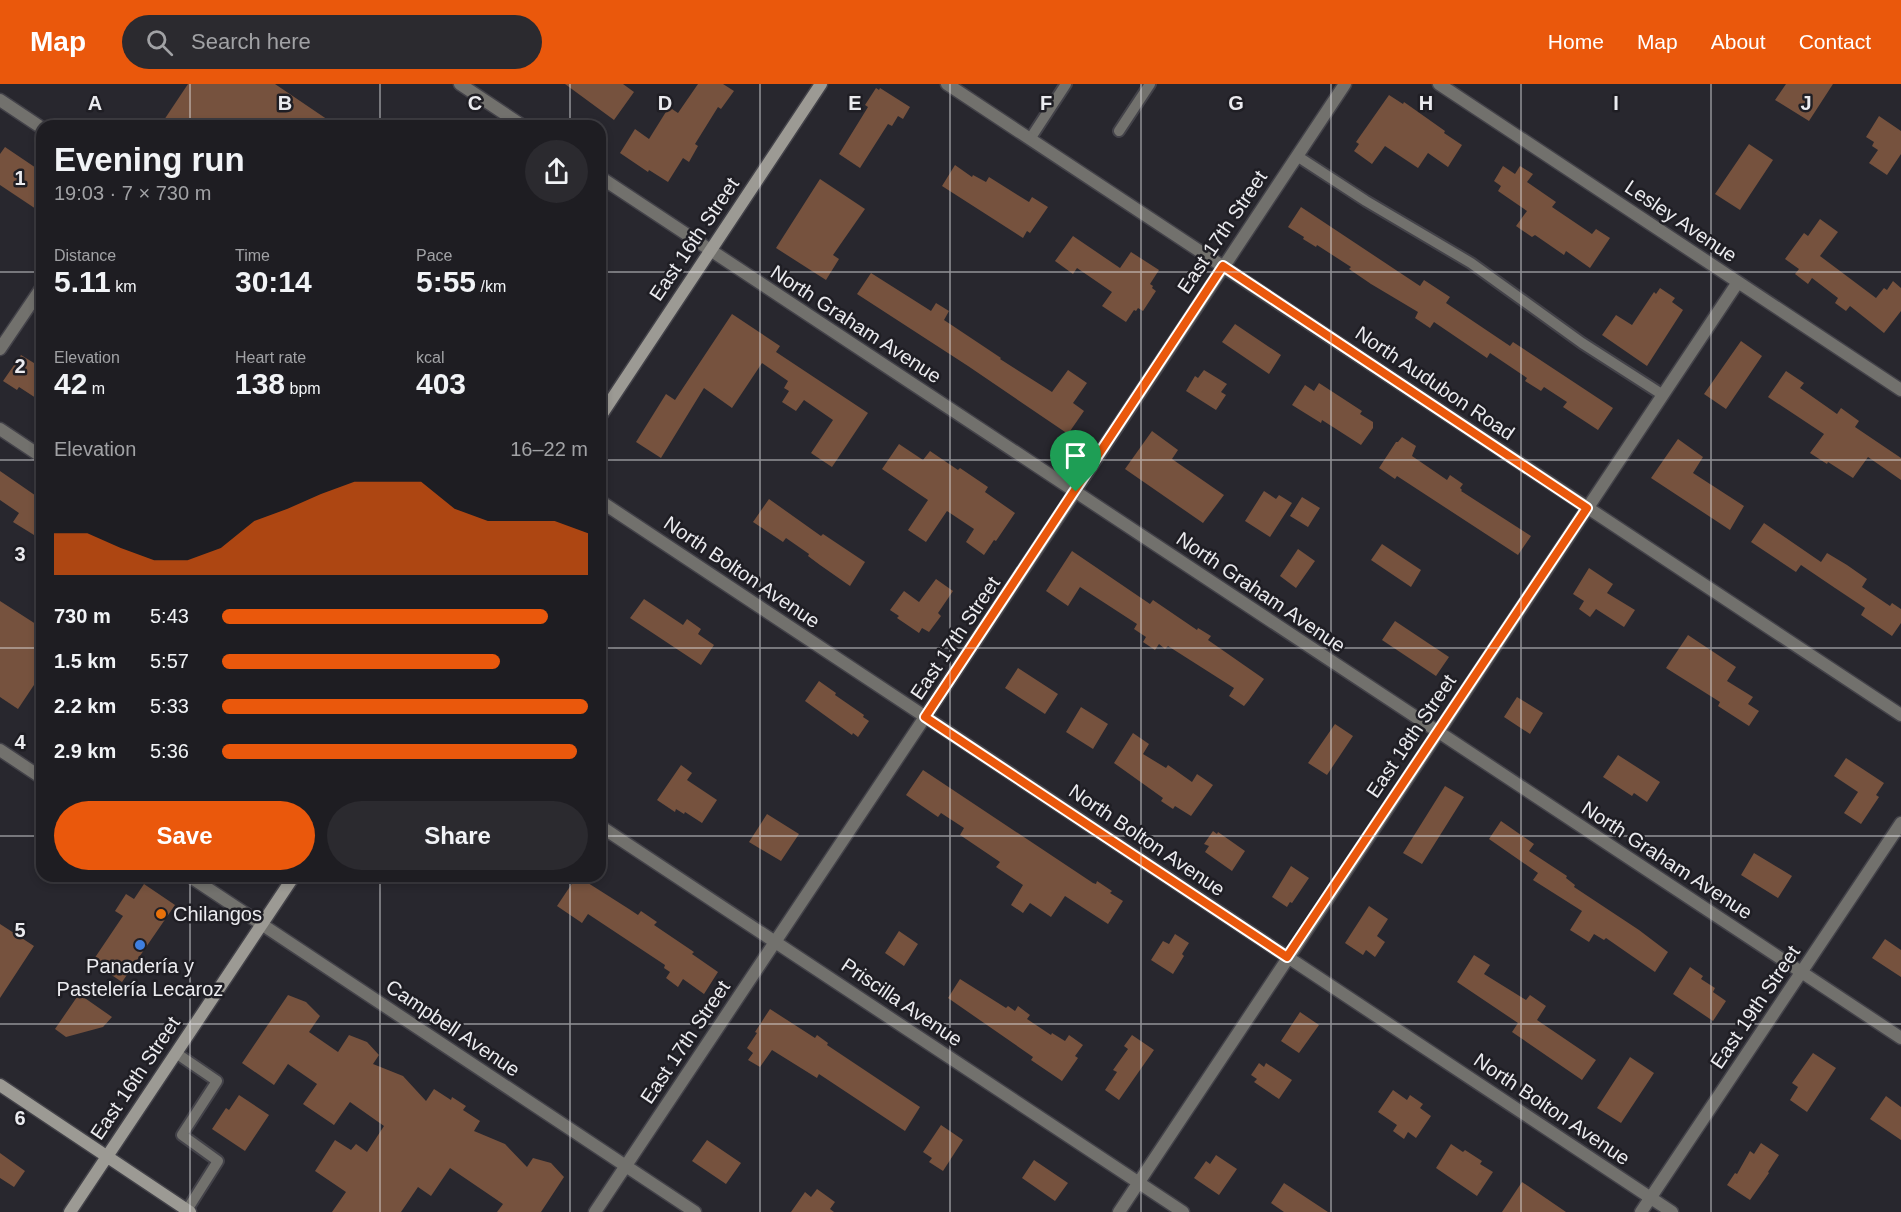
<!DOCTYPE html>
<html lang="en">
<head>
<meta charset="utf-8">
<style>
	:root { --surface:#1e1d22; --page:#2b2a2f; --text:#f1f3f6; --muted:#a1a2a5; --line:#3c3b40; --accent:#ea580c }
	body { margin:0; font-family:Arial,sans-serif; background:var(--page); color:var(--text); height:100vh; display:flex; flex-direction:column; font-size:22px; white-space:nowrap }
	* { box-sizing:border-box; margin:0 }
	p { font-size:20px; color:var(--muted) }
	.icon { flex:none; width:33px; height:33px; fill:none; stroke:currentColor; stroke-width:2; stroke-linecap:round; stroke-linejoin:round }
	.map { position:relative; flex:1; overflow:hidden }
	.details { position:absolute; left:36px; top:36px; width:570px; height:762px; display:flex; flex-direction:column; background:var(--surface); border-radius:18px; box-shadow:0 3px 9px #0003,0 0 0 2px var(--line) }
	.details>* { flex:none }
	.pin { position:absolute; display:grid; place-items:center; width:51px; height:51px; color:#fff; margin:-62px -26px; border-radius:50% 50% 50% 0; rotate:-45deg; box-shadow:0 0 6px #0007 }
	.pin .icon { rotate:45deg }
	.round { display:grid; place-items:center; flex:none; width:63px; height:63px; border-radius:32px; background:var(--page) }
	.overview { display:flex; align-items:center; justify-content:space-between; height:102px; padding:0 18px }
	h1 { font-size:33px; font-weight:700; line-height:45px }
	.figures { display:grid; grid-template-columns:repeat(3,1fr); gap:9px; height:102px; padding:6px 18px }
	.figures div { display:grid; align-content:center }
	.figures b { font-size:30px; font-weight:700 }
	.figures small { font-size:16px; font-weight:400 }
	.figures p { font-size:16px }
	.chart { height:168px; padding:12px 18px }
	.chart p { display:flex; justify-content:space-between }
	.chart svg { width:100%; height:108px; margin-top:6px; fill:var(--accent); opacity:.7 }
	.action { display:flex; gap:12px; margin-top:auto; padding:12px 18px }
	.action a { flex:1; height:69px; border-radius:36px; background:var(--accent); color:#fff; font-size:24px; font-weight:700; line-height:69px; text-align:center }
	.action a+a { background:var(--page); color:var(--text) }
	ul { padding:0 18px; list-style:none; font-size:20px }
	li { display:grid; grid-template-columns:96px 72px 1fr; align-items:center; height:45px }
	li i { height:15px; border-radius:8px; background:var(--accent) }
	header { display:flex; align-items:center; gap:36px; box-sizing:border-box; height:84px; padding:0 30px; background:var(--accent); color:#fff }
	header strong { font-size:28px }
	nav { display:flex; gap:33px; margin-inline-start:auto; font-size:21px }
	.search { width:420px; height:54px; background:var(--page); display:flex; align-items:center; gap:15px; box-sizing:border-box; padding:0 21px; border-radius:33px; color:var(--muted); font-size:22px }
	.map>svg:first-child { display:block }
</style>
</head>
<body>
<header>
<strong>Map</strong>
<div class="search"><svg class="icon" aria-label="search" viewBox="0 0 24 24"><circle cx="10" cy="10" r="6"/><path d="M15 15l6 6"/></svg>Search here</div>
<nav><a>Home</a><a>Map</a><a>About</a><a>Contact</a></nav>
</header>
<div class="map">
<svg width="1901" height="1128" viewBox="0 0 1901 1128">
	<rect width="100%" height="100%" fill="#28272e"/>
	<path fill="#76523e" d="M188,0H275L337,42H160Z
		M565,0H623L634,8L614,36Z
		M698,0H723L734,7L721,25L718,23L695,60L698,62L689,78L683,74L668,98L649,86L648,88L620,69L635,45L649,55L669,23L678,29Z
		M1786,0H1833L1809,37L1775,16Z
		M876,4L879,6L880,4L910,23L903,35L898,32L892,42L888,40L860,84L839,70L868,23L865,21Z
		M1389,11L1403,20L1404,18L1445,47L1444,49L1462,61L1448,83L1428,69L1418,84L1385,62L1372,80L1354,67L1359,60L1356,58Z
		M1879,32L1901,47V70L1887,91L1869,79L1878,66L1872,62L1874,58L1866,53Z
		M1749,60L1773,76L1740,126L1715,110Z
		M5,63L42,88V129L0,101V70Z
		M955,81L972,93L973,91L986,98L989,93L1029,118L1032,113L1048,123L1030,149L1027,147L1023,154L942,102Z
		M1503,82L1515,90L1520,82L1533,90L1527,98L1556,118L1552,123L1592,150L1596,145L1610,154L1590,184L1566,167L1564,171L1535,151L1532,153L1516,142L1527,127L1498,107L1501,102L1494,97Z
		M820,95L865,125L833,171L839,175L826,196L776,164Z
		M1301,123L1420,202L1424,196L1450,213L1446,219L1510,262L1513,258L1613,324L1598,346L1563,323L1567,318L1544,303L1541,307L1525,297L1527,294L1490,269L1487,274L1434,238L1430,244L1415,234L1418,228L1371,200L1349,185L1351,183L1317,161L1316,163L1303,155L1304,153L1288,143Z
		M1820,135L1838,148L1820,172L1876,214L1884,204L1887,206L1893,197L1901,204V227L1884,249L1850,222L1846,227L1835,219L1838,214L1812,194L1808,200L1795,190L1799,185L1785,175L1804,149L1808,152Z
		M1073,152L1120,184L1131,168L1159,186L1150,200L1153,202L1152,204L1156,207L1143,227L1138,224L1136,227L1134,226L1126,238L1102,222L1112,208L1077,184L1073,190L1055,177Z
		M871,189L931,227L936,219L949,227L944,236L1001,274L1000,275L1052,308L1068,286L1087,299L1073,319L1084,327L1068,350L968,282L857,210Z
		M1660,204L1675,214L1672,218L1683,226L1647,282L1602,251L1616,231L1632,241L1654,208L1656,210Z
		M732,230L780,262L776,268L868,329L832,383L811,369L833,336L804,316L796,327L782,318L789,307L784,304L788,297L762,279L732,324L704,304L661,374L636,358L666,310L675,316Z
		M1235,240L1281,271L1269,290L1222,258Z
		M1741,257L1762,272L1726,325L1704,310Z
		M21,271L42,284V318L19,303L17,306L3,297Z
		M1204,286L1227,300L1221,308L1226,311L1216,326L1186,307L1195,292L1198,294Z
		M1786,287L1804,299L1800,304L1837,330L1841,324L1859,337L1855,343L1901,374V396L1868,373L1853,394L1828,378L1827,380L1810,369L1824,350L1768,313Z
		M1319,299L1362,327L1360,330L1373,338V344L1361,361L1322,336L1321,339L1292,321L1305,301L1314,307Z
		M1152,347L1178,366L1172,375L1224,411L1203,439L1125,385Z
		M1402,353L1416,362L1412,372L1447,396L1450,391L1463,400L1460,404L1462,406L1461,407L1531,452L1518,471L1397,392L1395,395L1379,384L1396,358H1398Z
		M1678,355L1703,373L1693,389L1744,422L1730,446L1651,394Z
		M899,360L923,376L930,367L958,386L960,384L988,403L985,408L1015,429L996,457L994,456L984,471L966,458L974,445L947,427L926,458L908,446L928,416L882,385Z
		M0,387L42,416V439L34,451L13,438L19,429L0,416Z
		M1264,407L1276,415L1279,411L1292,419L1270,453L1245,437Z
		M1302,413L1320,424L1308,443L1290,432Z
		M769,415L821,452L823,450L865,478L850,502L820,481L808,472L809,470L786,454L783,458L753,438Z
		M1764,439L1821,478L1827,469L1847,481L1867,495L1862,503L1890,522L1892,519L1901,525V539L1892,552L1861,531L1865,524L1835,504L1801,481L1796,488L1751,458Z
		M1382,460L1421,486L1411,503L1371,476Z
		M1298,465L1315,477L1296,504L1280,492Z
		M1072,467L1150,520L1153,516L1197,546L1198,544L1211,552L1208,556L1264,595L1249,616L1244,622L1229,612L1234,604L1168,562L1165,565L1159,560L1155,566L1143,558L1146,553L1134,545L1137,540L1080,503L1068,522L1046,507Z
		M1589,484L1613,500L1607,509L1635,526L1624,543L1596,525L1590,533L1579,525L1584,517L1573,510Z
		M936,495L953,507L938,529L941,532L929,548L922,544L919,549L897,534L899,532L890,526L904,507L919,518Z
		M644,515L683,541L687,535L701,545L698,550L714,561L701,581L630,534Z
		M0,517L42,544V589L18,625L0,613Z
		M1395,537L1449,573L1436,592L1382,556Z
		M1688,551L1736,583L1727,597L1753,613L1748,620L1759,627L1749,642L1718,622L1720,618L1666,584Z
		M1018,584L1058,610L1045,630L1005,604Z
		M819,597L836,609L835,611L864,631L863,633L869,637L858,653L853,649L852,651L805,617Z
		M1517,613L1543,629L1530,650L1504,633Z
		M1081,623L1108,640L1093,665L1066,648Z
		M1335,640L1353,652L1327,691L1308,679Z
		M1133,649L1149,660L1143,670L1166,684L1168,681L1192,698L1197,690L1213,701L1191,732L1175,722L1173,725L1161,717L1163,714L1114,679Z
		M1618,671L1660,698L1647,718L1634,709L1632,712L1603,693Z
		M1846,674L1884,699L1876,711L1879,713L1861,740L1844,729L1858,708L1834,692Z
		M681,681L692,689L687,696L717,716L702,739L685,728L684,730L676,725L675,728L657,716Z
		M923,686L1093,799L1096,800L1097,797L1112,807L1110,809L1123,817L1108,840L1065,812L1051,833L1030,819L1023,829L1011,821L1023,801L996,783L1000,778L960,751L964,744L941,729L938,733L906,711Z
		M1445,702L1464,713L1422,780L1403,769Z
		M767,730L799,750L781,777L749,758Z
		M1501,737L1534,760L1529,767L1567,792L1566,794L1575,801L1574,803L1639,846L1668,868L1655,888L1606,854L1604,856L1594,850L1589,858L1570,846L1582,827L1533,796L1538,789L1489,755Z
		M1213,747L1217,750L1218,748L1245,767L1232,787L1205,768L1209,762L1204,760Z
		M1754,769L1792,792L1778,814L1741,791Z
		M1291,782L1309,794L1292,819L1290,818L1287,823L1272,813Z
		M577,792L629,825L638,831L641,827L657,838L654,841L694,868L692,870L718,888L704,910L683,895L678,903L666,894L670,888L664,884L665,881L588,830L582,839L557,822Z
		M144,800L175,821L122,898L92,878L123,832L115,827L126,810L134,815Z
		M1369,822L1388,835L1377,852L1385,858L1375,873L1366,866L1363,871L1345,859Z
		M0,840L34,862L0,914Z
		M899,847L918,860L904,882L885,869Z
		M1175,850L1189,859L1182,870L1184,872L1173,890L1151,876L1163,857L1169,860Z
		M1885,855L1901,866V893L1872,874Z
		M1474,871L1490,881L1484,890L1526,916L1530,911L1546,922L1537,936L1596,976L1582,996L1512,948L1518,939L1457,898Z
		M1690,883L1703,892L1701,895L1715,904L1713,908L1726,917L1713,937L1673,910Z
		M960,895L1006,924L1008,922L1015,927L1018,922L1030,931L1027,935L1051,951L1052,949L1065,957L1069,951L1083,961L1075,972L1078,974L1062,997L1031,976L1033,973L948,914Z
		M79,910L112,933L103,943L66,953L55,945Z
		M288,911L306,918L320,932L309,948L338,968L349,951L367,958L379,971L373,980L403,992L426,1017L434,1005L451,1016L452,1013L466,1022L463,1026L480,1037L474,1047L505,1060L527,1083L533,1074L551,1079L564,1093L541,1128H497L503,1120L450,1084L431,1112L418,1103L401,1128H332L346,1108L315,1087L335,1056L351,1066L356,1060L367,1068L384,1042L350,1018L334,1041L303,1020L317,1000L288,980L274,1001L242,979Z
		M770,925L815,954L817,951L828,959L827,961L920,1023L905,1047L819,990L817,994L772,966L760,983L748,976L753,969L747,964L757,949L755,948Z
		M1300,928L1319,941L1299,969L1281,957Z
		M1132,951L1154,966L1119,1016L1105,1006L1117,988L1113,986L1128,965L1124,962Z
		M1813,969L1836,984L1807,1028L1790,1016L1798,1003L1792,999Z
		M1630,973L1654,989L1621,1039L1597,1024Z
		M1259,979L1264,983L1266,979L1292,996L1279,1015L1254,998L1257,995L1251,991Z
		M1393,1006L1407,1016L1410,1011L1423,1020L1420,1024L1431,1032L1416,1054L1408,1048L1404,1055L1393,1047L1397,1041L1378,1028Z
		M239,1011L269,1031L245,1067L212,1045L226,1024L229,1026Z
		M1886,1012L1901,1023V1056L1870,1035Z
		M941,1041L963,1056L943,1087L929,1078L932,1074L923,1068Z
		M707,1056L741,1079L726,1100L692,1077Z
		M1761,1059L1779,1071L1768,1088L1769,1089L1750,1116L1727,1101L1735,1089L1737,1090L1750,1067L1754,1070Z
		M1451,1060L1463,1068L1465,1066L1482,1077L1480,1080L1493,1088L1477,1112L1436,1084Z
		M0,1069L25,1087L14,1103L0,1094Z
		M1216,1071L1237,1085L1219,1111L1194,1094L1206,1077L1210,1080Z
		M1034,1076L1068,1099L1055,1117L1022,1094Z
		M1522,1098L1566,1128H1502Z
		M1284,1099L1328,1128H1284L1271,1119Z
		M817,1105L835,1118L830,1125L834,1128H791L805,1108L811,1113Z"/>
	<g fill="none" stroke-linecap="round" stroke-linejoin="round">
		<defs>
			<path id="lane" d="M1119,47L1150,0
				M1030,55L1066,0
				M1297,72L1366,117L1471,179L1582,259L1663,311
				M176,969L217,997L182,1051L218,1077L187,1126"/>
			<path id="street" d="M460,0L523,42
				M947,0L1901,631
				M1439,0L1901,306
				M0,16L42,44
				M600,93L1901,954
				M0,265L42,203
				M0,345L42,373
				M600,417L1672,1128
				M0,666L42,694
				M600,742L1183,1128
				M189,792L695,1128
				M595,1128L1075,408L1076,405L1345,0
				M1119,1128L1738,198
				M1641,1128L1901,739"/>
			<path id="secondary" d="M600,333L821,0
				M0,1001L190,1128
				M70,1128L294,792"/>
		</defs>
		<use href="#lane" stroke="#434249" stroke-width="14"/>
		<use href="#street" stroke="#434249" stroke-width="15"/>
		<use href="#secondary" stroke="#434249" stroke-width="15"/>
		<use href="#lane" stroke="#72716d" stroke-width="10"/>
		<use href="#street" stroke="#72716d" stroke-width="12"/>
		<use href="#secondary" stroke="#9c9a94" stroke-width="12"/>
	</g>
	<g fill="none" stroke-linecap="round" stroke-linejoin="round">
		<defs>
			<path id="route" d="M1223,182L1587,424L1287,873L925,633Z"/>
		</defs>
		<use href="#route" stroke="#fff" stroke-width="12"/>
		<use href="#route" stroke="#ea580c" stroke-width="8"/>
	</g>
	<path fill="none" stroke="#ebebef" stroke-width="1.5" stroke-opacity="0.55" d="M190,0V42M380,0V42M570,0V42M760,0V1128M950,0V1128M1141,0V1128M1331,0V1128M1521,0V1128M1711,0V1128M0,188H42M600,188H1901M0,376H42M600,376H1901M0,564H42M600,564H1901M0,752H42M600,752H1901M190,792V1128M380,792V1128M570,792V1128M0,940H1901"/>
	<circle fill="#e8710a" stroke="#1f1e24" stroke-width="2" cx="161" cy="830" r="6"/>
	<circle fill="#3f7fe0" stroke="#1f1e24" stroke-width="2" cx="140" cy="861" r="6"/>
	<g text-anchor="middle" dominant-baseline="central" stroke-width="5" stroke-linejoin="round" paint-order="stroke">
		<g font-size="20" fill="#ebebef" stroke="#1f1e24">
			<text transform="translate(1681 137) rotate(34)">Lesley Avenue</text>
			<text transform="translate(1222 148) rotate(-56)">East 17th Street</text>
			<text transform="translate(694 155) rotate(-56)">East 16th Street</text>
			<text transform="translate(856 240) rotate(33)">North Graham Avenue</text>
			<text transform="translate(1435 299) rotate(34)">North Audubon Road</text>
			<text transform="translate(742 488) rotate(34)">North Bolton Avenue</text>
			<text transform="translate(1261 508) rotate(34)">North Graham Avenue</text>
			<text transform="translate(955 554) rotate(-56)">East 17th Street</text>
			<text transform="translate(1411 652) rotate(-56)">East 18th Street</text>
			<text transform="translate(1147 756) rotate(34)">North Bolton Avenue</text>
			<text transform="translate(1667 776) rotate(33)">North Graham Avenue</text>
			<text transform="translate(902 918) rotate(34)">Priscilla Avenue</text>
			<text transform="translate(1755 923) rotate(-56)">East 19th Street</text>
			<text transform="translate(453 944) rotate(34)">Campbell Avenue</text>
			<text transform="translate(685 958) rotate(-56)">East 17th Street</text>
			<text transform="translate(135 994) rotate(-56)">East 16th Street</text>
			<text transform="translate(1552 1025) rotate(34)">North Bolton Avenue</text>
		</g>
		<g font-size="20" fill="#ebebef" stroke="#1f1e24" text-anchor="start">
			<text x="173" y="830">Chilangos</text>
			<text x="140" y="882" text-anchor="middle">Panadería y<tspan x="140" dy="23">Pastelería Lecaroz</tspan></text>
		</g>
	</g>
	<g font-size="20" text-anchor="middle" font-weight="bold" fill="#ebebef" stroke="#1f1e24" stroke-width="5" stroke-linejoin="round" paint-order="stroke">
		<text x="95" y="26">A</text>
		<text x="285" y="26">B</text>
		<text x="475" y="26">C</text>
		<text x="665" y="26">D</text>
		<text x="855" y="26">E</text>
		<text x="1046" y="26">F</text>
		<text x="1236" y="26">G</text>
		<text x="1426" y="26">H</text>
		<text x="1616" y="26">I</text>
		<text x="1806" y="26">J</text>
		<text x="20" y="101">1</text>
		<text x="20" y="289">2</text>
		<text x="20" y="477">3</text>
		<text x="20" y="665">4</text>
		<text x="20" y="853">5</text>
		<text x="20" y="1041">6</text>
	</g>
</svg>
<div class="pin" style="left:1076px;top:408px;background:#1e9e55"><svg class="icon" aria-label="arrive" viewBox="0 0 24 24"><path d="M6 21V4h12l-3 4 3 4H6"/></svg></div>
<section class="details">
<div class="overview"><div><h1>Evening run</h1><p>19:03 · 7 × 730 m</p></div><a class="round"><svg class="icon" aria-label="share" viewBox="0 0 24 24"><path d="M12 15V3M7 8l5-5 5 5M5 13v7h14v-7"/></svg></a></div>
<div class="figures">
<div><p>Distance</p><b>5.11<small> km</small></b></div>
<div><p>Time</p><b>30:14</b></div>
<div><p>Pace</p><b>5:55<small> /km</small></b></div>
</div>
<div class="figures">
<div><p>Elevation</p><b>42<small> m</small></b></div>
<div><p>Heart rate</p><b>138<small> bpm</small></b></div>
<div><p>kcal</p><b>403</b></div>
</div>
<div class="chart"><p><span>Elevation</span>16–22 m</p>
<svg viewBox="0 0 160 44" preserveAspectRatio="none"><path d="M0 44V27L10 27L20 33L30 38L40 38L50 33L60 22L70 17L80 11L90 6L100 6L110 6L120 17L130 22L140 22L150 22L160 27V44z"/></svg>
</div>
<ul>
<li><b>730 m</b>5:43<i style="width:89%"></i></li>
<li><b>1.5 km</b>5:57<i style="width:76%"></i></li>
<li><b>2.2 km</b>5:33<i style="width:100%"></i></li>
<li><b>2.9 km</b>5:36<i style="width:97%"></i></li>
</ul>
<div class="action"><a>Save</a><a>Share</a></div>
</section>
</div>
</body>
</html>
